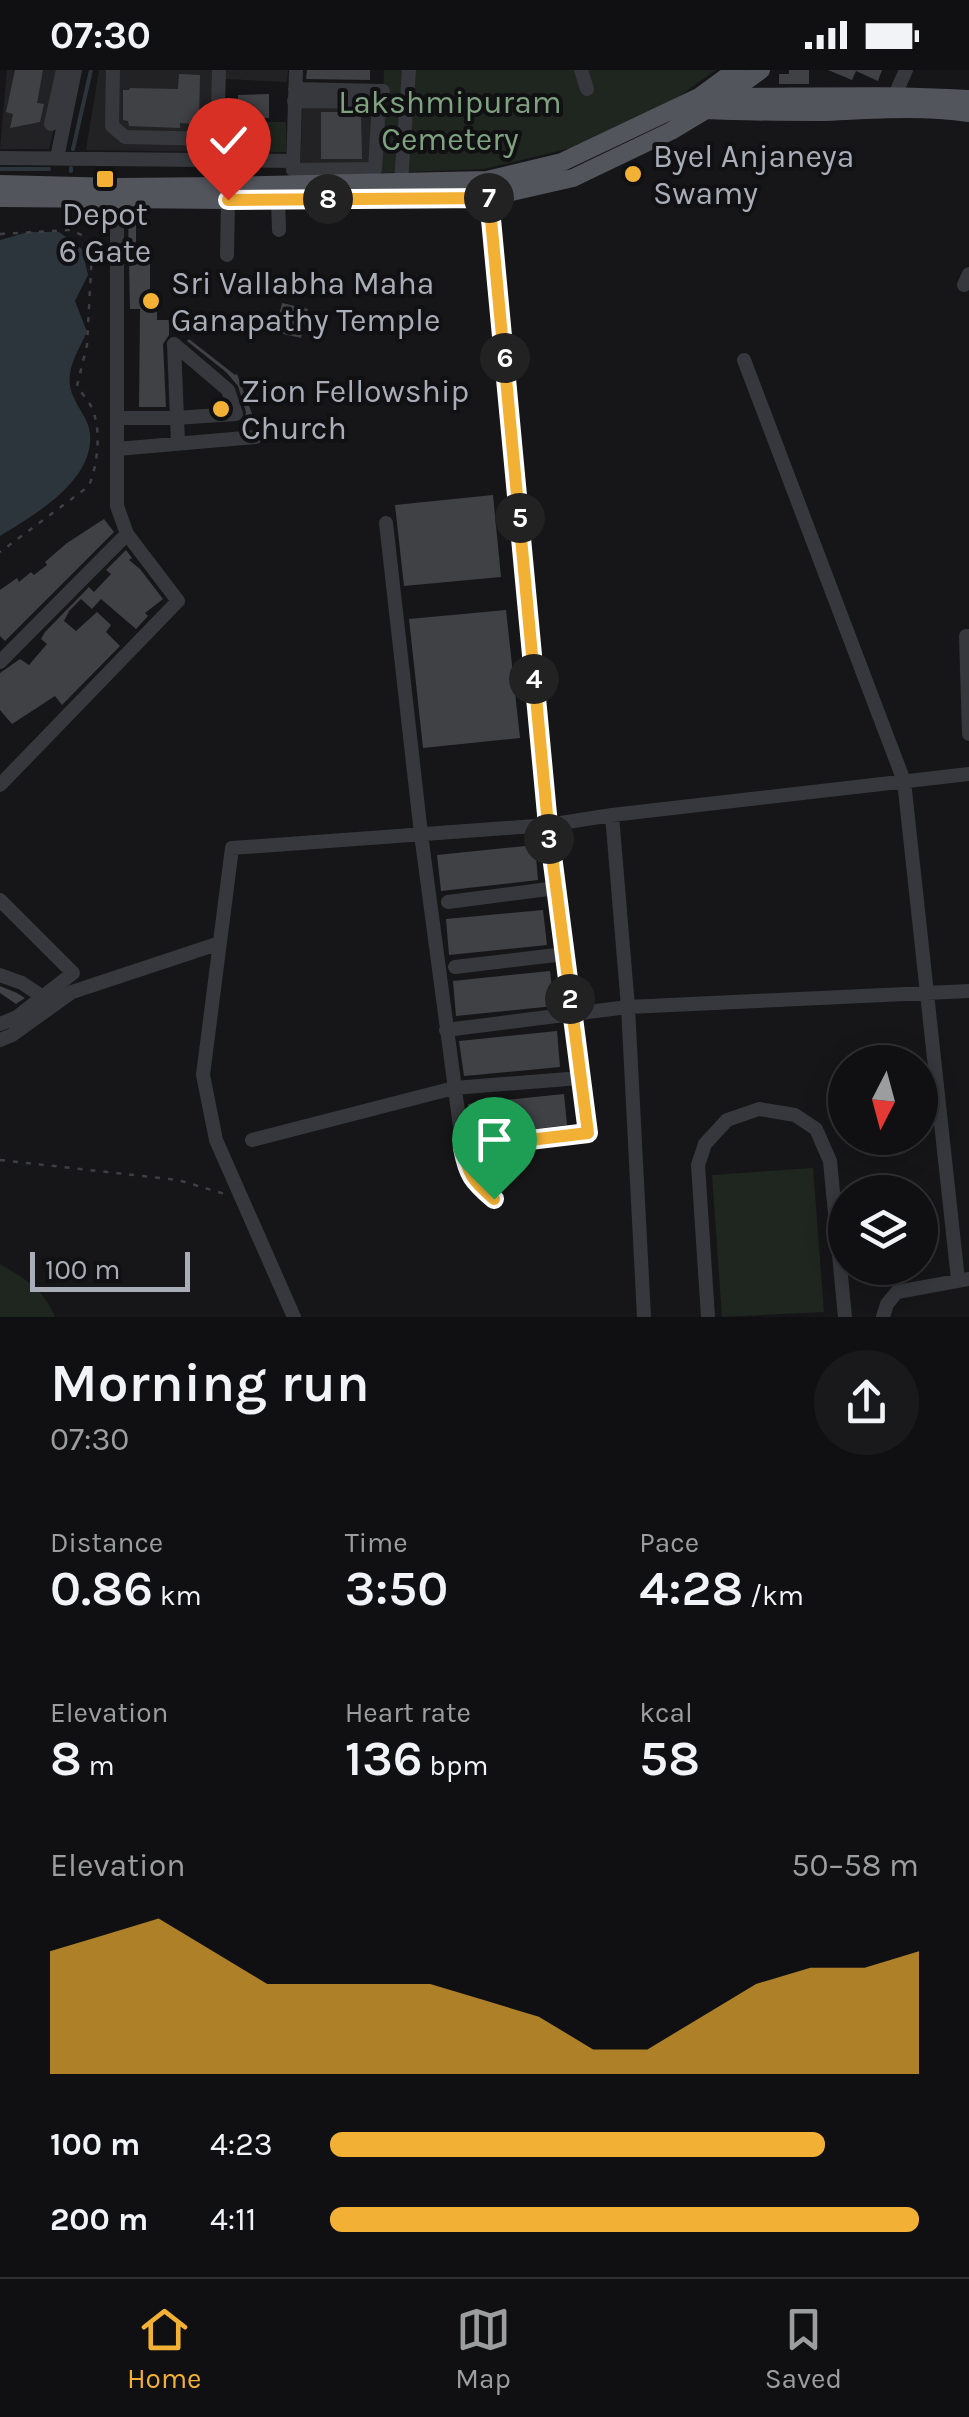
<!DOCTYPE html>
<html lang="en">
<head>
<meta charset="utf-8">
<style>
	:root { --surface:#101012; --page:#19191b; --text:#f1f3f6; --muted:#9c9d9f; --line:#303032; --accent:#f2b134 }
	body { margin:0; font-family:Karla,sans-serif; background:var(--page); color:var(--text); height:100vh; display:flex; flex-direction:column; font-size:38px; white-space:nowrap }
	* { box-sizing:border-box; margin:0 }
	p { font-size:32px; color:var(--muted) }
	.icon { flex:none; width:55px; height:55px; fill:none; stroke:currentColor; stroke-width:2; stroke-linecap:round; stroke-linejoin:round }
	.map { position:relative; height:1247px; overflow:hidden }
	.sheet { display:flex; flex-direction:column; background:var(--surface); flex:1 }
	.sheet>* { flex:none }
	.needle { width:65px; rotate:186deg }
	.controls { position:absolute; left:828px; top:975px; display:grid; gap:20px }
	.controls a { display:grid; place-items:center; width:110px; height:110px; border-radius:50%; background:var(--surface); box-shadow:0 5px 25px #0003,0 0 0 2px var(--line); font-size:50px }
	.scale { position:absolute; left:30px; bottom:25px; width:160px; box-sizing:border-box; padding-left:10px; border:5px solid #a8adb8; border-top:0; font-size:28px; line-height:35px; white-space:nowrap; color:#a8adb8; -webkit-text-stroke:8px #111113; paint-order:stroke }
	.pin { position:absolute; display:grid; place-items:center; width:85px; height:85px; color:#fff; margin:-102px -42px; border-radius:50% 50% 50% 0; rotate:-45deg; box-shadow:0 0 10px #0007 }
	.pin .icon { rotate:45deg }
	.km { position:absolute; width:50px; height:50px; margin:-25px; border-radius:50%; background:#222; color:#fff; font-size:28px; line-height:50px; text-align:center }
	.round { display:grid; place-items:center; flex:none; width:105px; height:105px; border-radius:52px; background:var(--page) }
	.headline { display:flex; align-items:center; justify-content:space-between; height:170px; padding:0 50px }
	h1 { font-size:55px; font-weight:600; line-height:75px }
	.stats { display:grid; grid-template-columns:repeat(3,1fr); gap:15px; height:170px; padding:10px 50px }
	.stats div { display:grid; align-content:center }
	.stats b { font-size:50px; font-weight:600 }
	.stats small { font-size:28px; font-weight:400 }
	.stats p { font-size:28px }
	.chart { height:280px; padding:20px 50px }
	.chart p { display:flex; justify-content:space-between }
	.chart svg { width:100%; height:180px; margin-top:10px; fill:var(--accent); opacity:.7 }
	ul { padding:0 50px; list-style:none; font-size:32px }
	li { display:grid; grid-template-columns:160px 120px 1fr; align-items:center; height:75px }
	li i { height:25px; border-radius:12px; background:var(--accent) }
	.status { display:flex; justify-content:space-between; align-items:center; height:70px; padding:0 50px; background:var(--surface); direction:ltr }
	.status svg { height:28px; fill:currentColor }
	.dock { display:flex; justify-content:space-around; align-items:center; height:140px; border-top:2px solid var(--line); background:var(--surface); font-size:28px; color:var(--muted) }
	.dock a { display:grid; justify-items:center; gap:5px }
	.dock .on { color:var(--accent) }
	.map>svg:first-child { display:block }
</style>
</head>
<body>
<div class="status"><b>07:30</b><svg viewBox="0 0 49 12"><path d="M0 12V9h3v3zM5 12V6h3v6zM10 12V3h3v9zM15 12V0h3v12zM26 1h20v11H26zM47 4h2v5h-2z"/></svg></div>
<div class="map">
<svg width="969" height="1247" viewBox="0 0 969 1247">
	<rect width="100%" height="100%" fill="#161618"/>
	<path fill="#222225" d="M7,0H67L49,79H0Z
		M99,0H288L287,12L225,9L226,82L86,80Z
		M303,23L383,26L380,103H300Z"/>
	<path fill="#1e261f" d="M384,0H716L674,30L575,77L484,99L380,103Z
		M226,52H286V82H226Z
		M813,1098L824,1242L722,1247L712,1105Z
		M0,1194C25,1209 44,1219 55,1247H0Z"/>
	<path fill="#2c353c" d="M28,162H59L82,179L88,205L75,231L87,262C77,283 62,305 74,328C79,340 89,350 90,364C94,411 34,445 0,466V170Z"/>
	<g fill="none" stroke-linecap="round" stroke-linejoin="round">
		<path stroke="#2c353c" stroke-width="4" d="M73,79L91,0
			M0,99H49
			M71,101V98"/>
	</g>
	<path fill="#404145" d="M15,0H43L37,33L44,34L40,52L10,58L13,44L6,42Z
		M307,0H370V10L306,9Z
		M789,0H809V14H779V4H789Z
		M828,0H882L878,11L856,1L852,10Z
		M179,4L200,5L199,54L180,53V58L129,56L128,51L123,50V20H129L130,18L178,19Z
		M269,24V48H238V25Z
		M321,42H361L362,89H321Z
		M128,145H136V186H150V225H157V250H169V265L163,274L166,337H139L140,239H130Z
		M282,233L308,239L301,268L275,262Z
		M189,269L235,305L237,304L254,349L244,353L246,342L238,316L226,302L187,271Z
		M493,425L501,507L404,516L395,435Z
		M104,449L114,462L5,571L0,566V520L17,508L19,512L31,502L34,505L47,495L45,492L67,473Z
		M126,480L132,488L129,490L140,499L163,529L145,543L148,546L136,559L101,529L92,539L81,529L69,541L64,551L76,561L97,542L111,555L106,562L120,576L62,635L55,626L12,654L0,640V603L20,589L29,595L47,574L41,569L45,562L89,517L94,522L111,504L106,500Z
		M506,540L520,668L423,678L409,549Z
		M535,775L538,810L441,821L437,785Z
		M543,840L547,875L449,885L446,849Z
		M550,901L554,936L456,946L453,911Z
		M0,916L17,923L25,928L16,934L0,923Z
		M557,961L560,997L464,1006L459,971Z
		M564,1024L567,1055L472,1067L468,1034Z"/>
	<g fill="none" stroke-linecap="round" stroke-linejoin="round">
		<path stroke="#3d3f44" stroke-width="2.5" stroke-dasharray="5 8" stroke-linecap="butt" d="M0,164L71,160L86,167L92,182L87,275L77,316C81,322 87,329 91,336C102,359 98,393 89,416L0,482
			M0,1090L178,1110L225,1124"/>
		<path stroke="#37383d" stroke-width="14" d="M113,0L112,56L125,67L217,69
			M219,0L217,69L221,116
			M581,0L587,19
			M295,19L383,21
			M895,25L906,0
			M51,54L63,0
			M0,88L293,91
			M57,88L75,0
			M293,99L296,0
			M293,100L375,99L379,32L294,31
			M401,112L409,0
			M278,130L279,160
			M227,185L228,130
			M964,215L969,204
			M744,290L904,711L958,1210
			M117,348H175L236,344L228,320L174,274L178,373
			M117,379L256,367
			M386,453L421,764L463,1079L471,1109L493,1129
			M969,566H966L969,664
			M0,592L127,464
			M0,715L178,531L127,464L117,436V130
			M612,745L628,937L644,1247
			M0,830L73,903L17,947L0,954
			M448,832L556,818
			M455,897L564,884
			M0,905L22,913L43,927
			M446,960L628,937L969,921
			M0,970L12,965L72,922L220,873
			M252,1070L454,1018L580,1008
			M463,1079L588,1063L548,755L489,127
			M294,1247L216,1070L203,1005L232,778L548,755L612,745L969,704
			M708,1247L698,1095L705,1074L727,1050L759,1039L795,1045L816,1059L830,1091L845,1247
			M883,1247L887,1234L897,1222L969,1209"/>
		<path stroke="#53555c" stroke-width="18" d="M725,27C807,27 888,24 969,29
			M704,36L706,40C745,42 784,42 822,42C872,40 920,36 969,43
			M0,114L118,117L221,116L487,110L562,92L699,27L736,0
			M0,128L228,130L489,127L573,108L671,61L706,40L761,0"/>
	</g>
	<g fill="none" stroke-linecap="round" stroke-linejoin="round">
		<defs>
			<path id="route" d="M228,130L489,128L548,755L588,1063L463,1078C468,1105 473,1111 494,1129"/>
		</defs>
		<use href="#route" stroke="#fff" stroke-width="20"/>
		<use href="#route" stroke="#f2b134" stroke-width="12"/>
	</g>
	<g fill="#f2b134" stroke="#111113" stroke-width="4">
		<circle cx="633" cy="104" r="10"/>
		<rect x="95" y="99" width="20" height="20" rx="5"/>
		<circle cx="151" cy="231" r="10"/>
		<circle cx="221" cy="339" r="10"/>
	</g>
	<g text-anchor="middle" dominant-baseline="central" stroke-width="8" stroke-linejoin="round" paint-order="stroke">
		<g font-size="32" fill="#7fa381" stroke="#111113">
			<text x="450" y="32">Lakshmipuram<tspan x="450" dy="37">Cemetery</tspan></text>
		</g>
		<g font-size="32" fill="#a8adb8" stroke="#111113" text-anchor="start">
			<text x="653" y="86">Byel Anjaneya<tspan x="653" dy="37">Swamy</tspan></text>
			<text x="105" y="144" text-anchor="middle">Depot<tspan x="105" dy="37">6 Gate</tspan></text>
			<text x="171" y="213">Sri Vallabha Maha<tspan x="171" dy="37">Ganapathy Temple</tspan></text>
			<text x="241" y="321">Zion Fellowship<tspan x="241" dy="37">Church</tspan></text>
		</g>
	</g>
</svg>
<div class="controls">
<a><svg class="needle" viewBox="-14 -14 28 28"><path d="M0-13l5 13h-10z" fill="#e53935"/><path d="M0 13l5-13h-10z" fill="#9c9d9f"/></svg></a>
<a><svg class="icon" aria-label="layers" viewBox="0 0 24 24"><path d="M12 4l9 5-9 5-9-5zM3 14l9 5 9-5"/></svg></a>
</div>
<div class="scale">100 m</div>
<div class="pin" style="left:494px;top:1129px;background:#1e9e55"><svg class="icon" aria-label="arrive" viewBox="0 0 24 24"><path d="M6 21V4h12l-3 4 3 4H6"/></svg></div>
<div class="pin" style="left:228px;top:130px;background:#d93025"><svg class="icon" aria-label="check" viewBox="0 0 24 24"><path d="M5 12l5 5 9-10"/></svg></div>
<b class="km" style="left:570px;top:929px">2</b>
<b class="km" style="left:549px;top:769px">3</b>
<b class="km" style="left:534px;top:609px">4</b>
<b class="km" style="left:520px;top:448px">5</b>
<b class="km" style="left:505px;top:288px">6</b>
<b class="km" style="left:489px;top:128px">7</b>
<b class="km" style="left:328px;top:129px">8</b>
</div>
<section class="sheet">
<div class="headline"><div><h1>Morning run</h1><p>07:30</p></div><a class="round"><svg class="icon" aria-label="share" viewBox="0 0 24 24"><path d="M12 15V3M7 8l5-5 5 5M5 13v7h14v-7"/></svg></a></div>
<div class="stats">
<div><p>Distance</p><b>0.86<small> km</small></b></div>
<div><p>Time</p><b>3:50</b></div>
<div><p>Pace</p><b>4:28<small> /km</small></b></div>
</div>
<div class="stats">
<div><p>Elevation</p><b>8<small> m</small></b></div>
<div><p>Heart rate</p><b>136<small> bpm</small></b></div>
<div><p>kcal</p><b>58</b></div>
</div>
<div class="chart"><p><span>Elevation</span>50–58 m</p>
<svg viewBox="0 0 160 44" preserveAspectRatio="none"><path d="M0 44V14L10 10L20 6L30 14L40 22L50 22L60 22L70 22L80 26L90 30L100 38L110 38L120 30L130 22L140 18L150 18L160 14V44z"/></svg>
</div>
<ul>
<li><b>100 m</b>4:23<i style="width:84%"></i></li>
<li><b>200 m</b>4:11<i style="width:100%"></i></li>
</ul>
</section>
<nav class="dock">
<a class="on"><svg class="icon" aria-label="home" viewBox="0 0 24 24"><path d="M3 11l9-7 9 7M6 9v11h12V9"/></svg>Home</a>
<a><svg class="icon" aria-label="map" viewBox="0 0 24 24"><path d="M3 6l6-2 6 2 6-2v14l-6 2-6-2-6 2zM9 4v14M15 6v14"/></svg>Map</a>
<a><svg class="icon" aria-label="saved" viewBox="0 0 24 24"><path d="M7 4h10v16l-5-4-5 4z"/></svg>Saved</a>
</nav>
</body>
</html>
